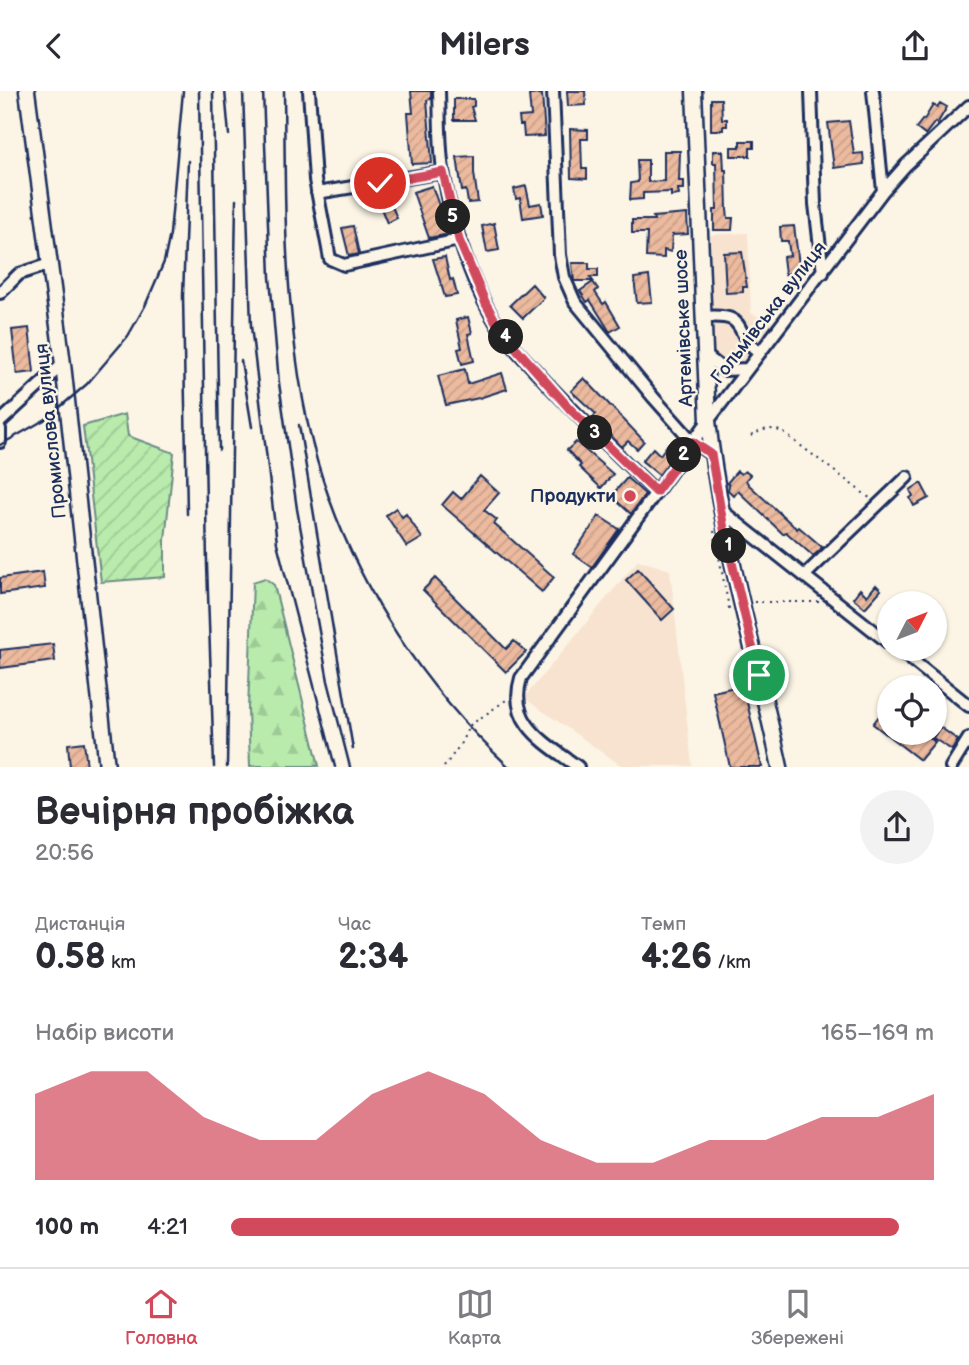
<!DOCTYPE html>
<html lang="uk">
<head>
<meta charset="utf-8">
<style>
	:root { --surface:#fff; --page:#f2f2f3; --text:#2b2b33; --muted:#7c7c81; --line:#e1e1e2; --accent:#d1495b }
	body { margin:0; font-family:"Balsamiq Sans",sans-serif; background:var(--page); color:var(--text); height:100vh; display:flex; flex-direction:column; font-size:26px; white-space:nowrap }
	* { box-sizing:border-box; margin:0 }
	p { font-size:23px; color:var(--muted) }
	.icon { flex:none; width:38px; height:38px; fill:none; stroke:currentColor; stroke-width:2; stroke-linecap:round; stroke-linejoin:round }
	.map { position:relative; height:676px; overflow:hidden }
	.side { display:flex; flex-direction:column; background:var(--surface); flex:1 }
	.side>* { flex:none }
	.needle { width:46px; rotate:48deg }
	.buttons { position:absolute; left:877px; top:500px; display:grid; gap:14px }
	.buttons a { display:grid; place-items:center; width:70px; height:70px; border-radius:50%; background:var(--surface); box-shadow:0 2px 5px #0004; font-size:35px }
	.pin { position:absolute; display:grid; place-items:center; width:60px; height:60px; color:#fff; margin:-30px; border:4px solid #fff; border-radius:50%; box-shadow:0 2px 7px #0007 }
	.km { position:absolute; width:35px; height:35px; margin:-18px; border-radius:50%; background:#222; color:#fff; font-size:19px; line-height:35px; text-align:center }
	.round { display:grid; place-items:center; flex:none; width:74px; height:74px; border-radius:37px; background:var(--page) }
	.head { display:flex; align-items:center; justify-content:space-between; height:119px; padding:0 35px }
	h1 { font-size:38px; font-weight:700; line-height:52px }
	.figures { display:grid; grid-template-columns:repeat(3,1fr); gap:10px; height:119px; padding:7px 35px }
	.figures div { display:grid; align-content:center }
	.figures b { font-size:35px; font-weight:700 }
	.figures small { font-size:19px; font-weight:400 }
	.figures p { font-size:19px }
	.chart { height:196px; padding:14px 35px }
	.chart p { display:flex; justify-content:space-between }
	.chart svg { width:100%; height:126px; margin-top:7px; fill:var(--accent); opacity:.7 }
	ul { padding:0 35px; list-style:none; font-size:23px }
	li { display:grid; grid-template-columns:112px 84px 1fr; align-items:center; height:52px }
	li i { height:18px; border-radius:9px; background:var(--accent) }
	header { display:flex; justify-content:space-between; align-items:center; height:91px; padding:0 35px; background:var(--surface); font-size:32px; font-weight:700 }
	.dock { display:flex; justify-content:space-around; align-items:center; height:98px; border-top:2px solid var(--line); background:var(--surface); font-size:19px; color:var(--muted) }
	.dock a { display:grid; justify-items:center; gap:4px }
	.dock .active { color:var(--accent) }
	.map>svg:first-child { display:block }
</style>
</head>
<body>
<header><svg class="icon" aria-label="back" viewBox="0 0 24 24"><path d="M15 5l-7 7 7 7"/></svg>Milers<svg class="icon" aria-label="share" viewBox="0 0 24 24"><path d="M12 15V3M7 8l5-5 5 5M5 13v7h14v-7"/></svg></header>
<div class="map">
<svg width="969" height="676" viewBox="0 0 969 676">
	<defs>
		<pattern id="forest-firs" width="22" height="20" patternUnits="userSpaceOnUse" patternTransform="scale(1.75)"><rect width="22" height="20" fill="#b9ebac"/><path d="M5 1l3.5 6h-7zM16 11l3.5 6h-7z" fill="#9eca96"/></pattern>
		<pattern id="garden-furrows" width="10" height="10" patternUnits="userSpaceOnUse" patternTransform="scale(1.75)"><rect width="10" height="10" fill="#b9ebac"/><path d="M-1 1l2-2M0 10L10 0M9 11l2-2" fill="none" stroke="#9eca96"/></pattern>
		<pattern id="building-hatch" width="6" height="6" patternUnits="userSpaceOnUse" patternTransform="scale(1.75)"><rect width="6" height="6" fill="#ecba9e"/><path d="M-1 1l2-2M0 6l6-6M5 7l2-2" fill="none" stroke="#caa08a"/></pattern>
	</defs>
	<rect width="100%" height="100%" fill="#fcf5e5"/>
	<filter id="ink" filterUnits="userSpaceOnUse"><feTurbulence type="fractalNoise" baseFrequency=".0143" numOctaves="2"/><feDisplacementMap in="SourceGraphic" scale="14" xChannelSelector="R" yChannelSelector="G"/><feConvolveMatrix kernelMatrix="1 2 1 2 8 2 1 2 1" color-interpolation-filters="sRGB"/></filter>
	<g filter="url(#ink)">
		<path fill="#f7e3d0" d="M748,142L751,222L776,233L748,270L740,274L728,275L714,263L710,144Z
			M638,469L670,479L692,675H622L524,607Z"/>
		<path fill="url(#forest-firs)" stroke="#6a8d85" stroke-width="2" d="M265,487L274,494L319,675H250L248,618L253,491Z"/>
		<path fill="url(#garden-furrows)" stroke="#6a8d85" stroke-width="2" d="M125,323L128,345L174,362L165,449V486L101,491L83,335Z"/>
		<path fill="url(#building-hatch)" stroke="#1b2f5e" stroke-width="2" d="M411,0H431V8L427,9L432,72L412,73L408,22H413Z
			M567,0H585L586,14L568,15Z
			M542,3L545,45L524,46L523,34H520L519,26L531,25L529,4Z
			M454,8H474V15L471,16L475,29H454Z
			M711,8H721L722,28H727V35H723V39H711Z
			M940,12L947,16L937,33L935,31L925,44L916,37L923,28L924,29L933,14L937,16Z
			M849,30L854,63L863,62L864,73L834,77L828,32Z
			M570,38L588,39V48H581L582,78H587V88L571,87Z
			M740,50H754V57H750V65H731V56H740Z
			M664,60H680L679,90H684V98H678L679,104L671,105V101L643,102V108L630,109L631,92L638,91L637,69H648V91L664,90Z
			M713,60H723L724,79H726L727,119L728,127H733L732,139H714V119H717L716,72H713Z
			M474,65V82L478,111L468,112L466,99L462,100L457,66Z
			M432,95L449,143L429,147L413,101Z
			M526,95L530,114L541,112L543,124L523,127L520,107L516,108L514,98Z
			M385,99L397,127L387,132L374,100Z
			M687,123L688,143L672,144L671,161L664,159V167L646,166L647,142H632V129H654L653,126Z
			M494,132L499,159L487,161L482,135Z
			M353,135L359,163L349,165L342,137Z
			M794,135L800,181L785,183L783,166L790,165L788,150H781L780,136Z
			M742,161L747,196H743V201L726,202L724,162Z
			M445,166L450,189L453,188L457,204L445,206L433,168Z
			M572,172H589V178H598V186H590L593,190H574Z
			M649,185L652,211L637,212L634,187Z
			M593,191L598,198L595,201L603,213L606,211L620,235L610,241L590,209L587,211L580,200Z
			M532,193L544,207L523,227L510,214Z
			M468,226L472,242L468,243L474,270L462,273L458,258L462,257L456,229Z
			M29,237L34,281L17,283L12,239Z
			M465,278L468,293L502,282L507,298L479,307L446,314L438,285Z
			M584,287L644,350L637,358L628,350L622,356L593,326L596,323L571,300Z
			M576,351L613,383L601,397L579,376L581,374L567,359Z
			M668,353L677,360L659,384L642,370L653,357L660,364Z
			M737,380L741,383L745,380L750,384L746,389L748,393L797,438L799,436L814,449L822,456L820,459L813,465L786,441L783,443L738,400L734,405L728,399L729,394L727,392Z
			M480,385L499,402L484,419L497,429L494,433L554,486L542,501L442,414L453,401L461,408Z
			M627,387L645,403L631,423L611,405Z
			M921,392L929,407L914,415L910,407L913,405L910,399Z
			M396,417L402,426L406,423L422,447L407,456L386,424Z
			M599,425L619,438L592,476L573,463Z
			M638,478L674,518L662,529L626,489Z
			M43,481L45,497L0,503V487Z
			M435,487L506,558L514,550L526,561L506,581L423,499Z
			M876,494L881,499L865,517L853,507L860,498L867,505Z
			M53,553L55,570L0,577V559Z
			M743,594L762,676H730L713,601Z
			M882,621L889,626V642H924L935,651L920,669L873,633Z
			M940,636L958,649L952,659L933,647Z
			M84,651L87,676H70L68,653Z"/>
		<g fill="none" stroke-linecap="round" stroke-linejoin="round">
			<defs>
				<path id="minor" d="M309,0L315,89L330,168L344,174L459,149
					M439,0C440,28 439,58 444,85C452,134 473,198 501,240C513,257 529,272 543,288C579,327 618,364 656,401
					M553,0L560,164L564,186L575,211L653,306L693,351L711,363
					M811,0L815,113L823,182
					M873,0L883,100
					M317,102L443,81
					M0,202L19,183L50,173
					M703,226C752,222 730,241 760,262
					M705,264L724,279L747,278
					M0,331L63,273
					M0,338V351
					M721,419L889,552
					M804,485L907,386
					M898,558L969,615
					M578,676C546,652 507,633 521,587L708,330L883,100L906,74L969,15
					M951,676L969,647"/>
				<path id="major" d="M27,0L63,273L107,676
					M694,0L708,330C721,447 755,560 780,676"/>
			</defs>
			<use href="#minor" stroke="#1b2f5e" stroke-width="16"/>
			<use href="#major" stroke="#1b2f5e" stroke-width="19"/>
			<path stroke="#1b2f5e" stroke-width="2" stroke-dasharray="2 5" stroke-linecap="butt" d="M751,345C764,338 770,335 784,342L871,408
				M714,440L729,517L731,516
				M754,511H822
				M444,676L460,654L469,635L509,607"/>
			<use href="#minor" stroke="#fcf5e5" stroke-width="10"/>
			<use href="#major" stroke="#fcf5e5" stroke-width="14"/>
			<path stroke="#1b2f5e" stroke-width="2.5" d="M199,0L207,474L214,676
				M213,0L219,359
				M225,0L229,44
				M243,0L251,235L277,452L335,676
				M263,0L270,186L279,292L297,418L328,590L350,676
				M284,0C285,69 284,138 290,207C295,267 304,332 323,389C358,498 425,598 509,676
				M241,270L252,336
				M299,334L353,658
				M0,354L46,328L87,293L128,245L145,215L164,171L170,143L183,0
				M187,423L183,205L188,70
				M227,676L236,109"/>
		</g>
	</g>
	<g fill="none" stroke-linecap="round" stroke-linejoin="round" filter="url(#ink)">
		<defs>
			<path id="route" d="M380,92L443,81L459,149L486,213L501,240L570,318L656,401L693,351L711,363L724,438L759,584"/>
		</defs>
		<use href="#route" stroke="#fff" stroke-width="14"/>
		<use href="#route" stroke="#d1495b" stroke-width="9"/>
	</g>
	<circle fill="#d1495b" stroke="#fcf5e5" stroke-width="2.5" cx="630" cy="405" r="7"/>
	<g text-anchor="middle" dominant-baseline="central" stroke-width="5" stroke-linejoin="round" paint-order="stroke">
		<g font-size="19" fill="#1b2f5e" stroke="#fcf5e5">
			<text transform="translate(769 222) rotate(-52)">Гольмівська вулиця</text>
			<text transform="translate(684 237) rotate(-92)">Артемівське шосе</text>
			<text transform="translate(51 340) rotate(-96)">Промислова вулиця</text>
		</g>
		<g font-size="19" font-weight="bold" fill="#1b2f5e" stroke="#fcf5e5" text-anchor="end">
			<text x="616" y="405">Продукти</text>
		</g>
	</g>
</svg>
<div class="buttons">
<a><svg class="needle" viewBox="-14 -14 28 28"><path d="M0-13l5 13h-10z" fill="#e53935"/><path d="M0 13l5-13h-10z" fill="#7c7c81"/></svg></a>
<a><svg class="icon" aria-label="locate" viewBox="0 0 24 24"><circle cx="12" cy="12" r="6"/><path d="M12 2v4M12 18v4M2 12h4M18 12h4"/></svg></a>
</div>
<div class="pin" style="left:759px;top:584px;background:#1e9e55"><svg class="icon" aria-label="arrive" viewBox="0 0 24 24"><path d="M6 21V4h12l-3 4 3 4H6"/></svg></div>
<div class="pin" style="left:380px;top:92px;background:#d93025"><svg class="icon" aria-label="check" viewBox="0 0 24 24"><path d="M5 12l5 5 9-10"/></svg></div>
<b class="km" style="left:729px;top:455px">1</b>
<b class="km" style="left:684px;top:364px">2</b>
<b class="km" style="left:595px;top:342px">3</b>
<b class="km" style="left:506px;top:246px">4</b>
<b class="km" style="left:453px;top:126px">5</b>
</div>
<section class="side">
<div class="head"><div><h1>Вечірня пробіжка</h1><p>20:56</p></div><a class="round"><svg class="icon" aria-label="share" viewBox="0 0 24 24"><path d="M12 15V3M7 8l5-5 5 5M5 13v7h14v-7"/></svg></a></div>
<div class="figures">
<div><p>Дистанція</p><b>0.58<small> km</small></b></div>
<div><p>Час</p><b>2:34</b></div>
<div><p>Темп</p><b>4:26<small> /km</small></b></div>
</div>
<div class="chart"><p><span>Набір висоти</span>165–169 m</p>
<svg viewBox="0 0 160 44" preserveAspectRatio="none"><path d="M0 44V14L10 6L20 6L30 22L40 30L50 30L60 14L70 6L80 14L90 30L100 38L110 38L120 30L130 30L140 22L150 22L160 14V44z"/></svg>
</div>
<ul>
<li><b>100 m</b>4:21<i style="width:95%"></i></li>
</ul>
</section>
<nav class="dock">
<a class="active"><svg class="icon" aria-label="home" viewBox="0 0 24 24"><path d="M3 11l9-7 9 7M6 9v11h12V9"/></svg>Головна</a>
<a><svg class="icon" aria-label="map" viewBox="0 0 24 24"><path d="M3 6l6-2 6 2 6-2v14l-6 2-6-2-6 2zM9 4v14M15 6v14"/></svg>Карта</a>
<a><svg class="icon" aria-label="saved" viewBox="0 0 24 24"><path d="M7 4h10v16l-5-4-5 4z"/></svg>Збережені</a>
</nav>
</body>
</html>
